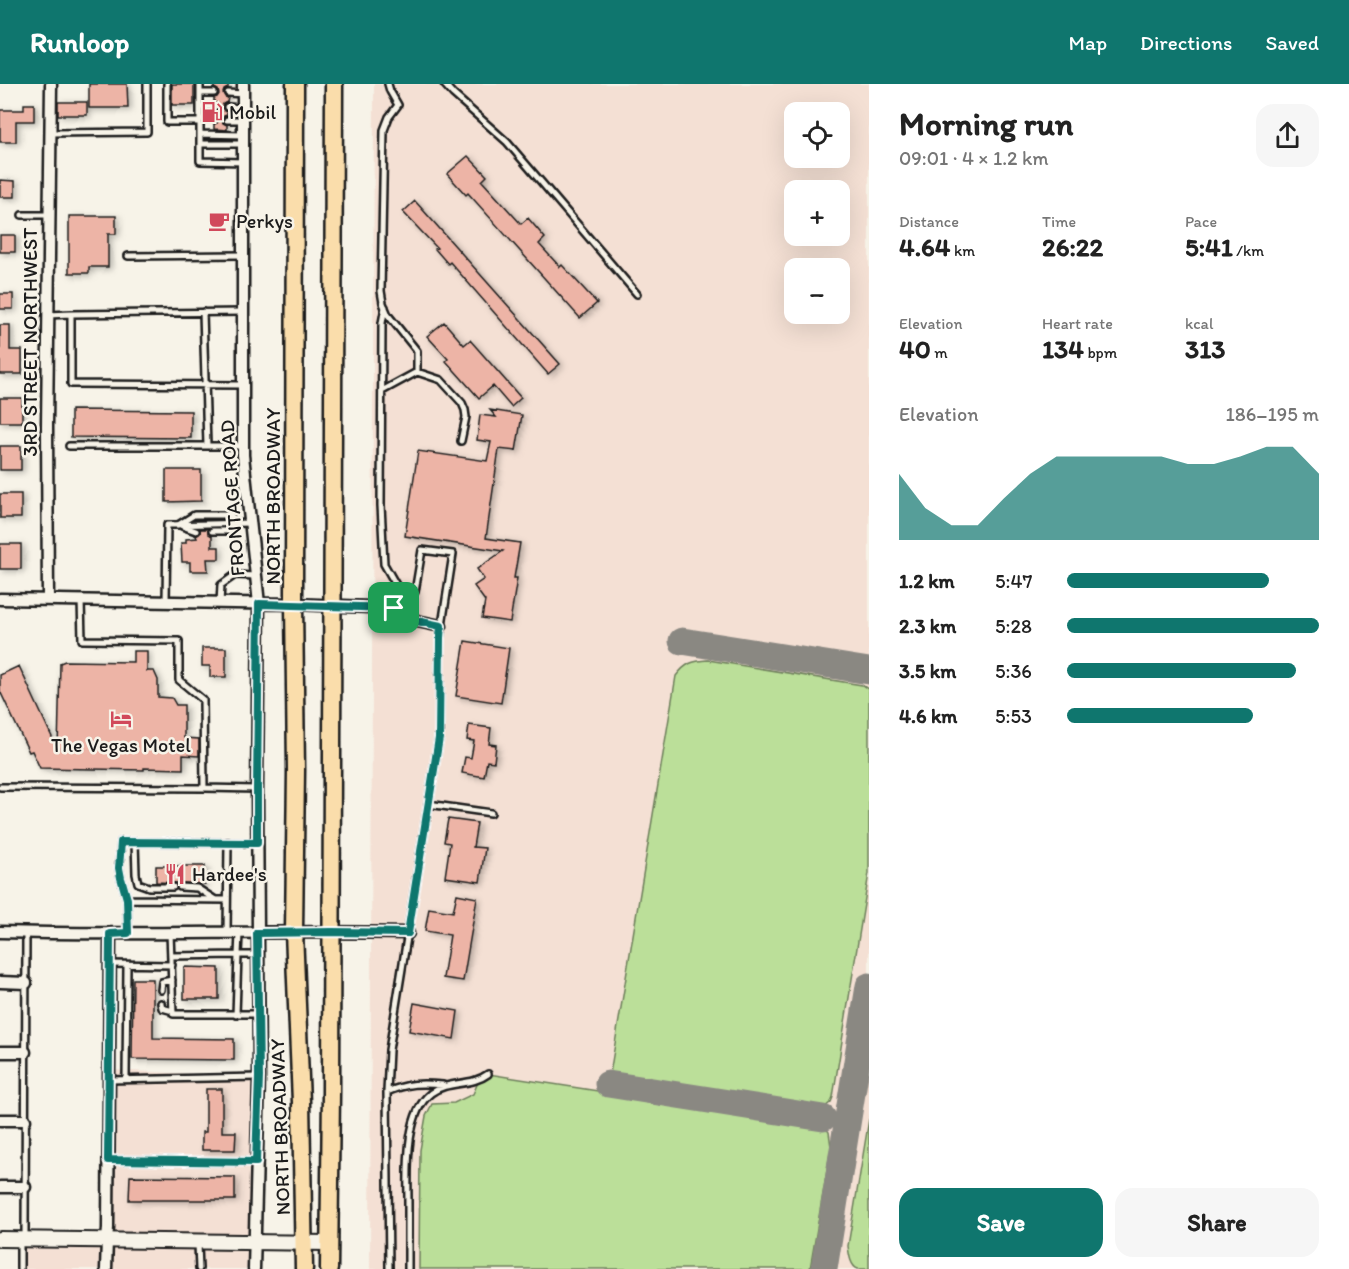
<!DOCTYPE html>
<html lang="en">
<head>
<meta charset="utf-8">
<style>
	:root { --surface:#fff; --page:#f6f6f6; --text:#222; --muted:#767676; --accent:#0f766e }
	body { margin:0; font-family:Itim,sans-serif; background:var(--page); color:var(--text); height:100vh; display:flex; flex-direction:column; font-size:22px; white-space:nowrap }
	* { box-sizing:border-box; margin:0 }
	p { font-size:20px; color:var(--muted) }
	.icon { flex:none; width:33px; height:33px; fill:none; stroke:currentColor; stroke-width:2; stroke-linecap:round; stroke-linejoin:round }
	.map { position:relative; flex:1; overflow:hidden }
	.side { display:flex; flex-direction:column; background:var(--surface); width:480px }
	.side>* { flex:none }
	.fabs { position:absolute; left:784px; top:18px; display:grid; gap:12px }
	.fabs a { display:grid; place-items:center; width:66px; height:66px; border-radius:12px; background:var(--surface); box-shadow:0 6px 24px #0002; font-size:30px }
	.pin { position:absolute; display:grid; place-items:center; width:51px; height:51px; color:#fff; margin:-26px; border-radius:12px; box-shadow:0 3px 9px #0006 }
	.round { display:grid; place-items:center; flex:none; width:63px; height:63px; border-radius:18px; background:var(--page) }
	.overview { display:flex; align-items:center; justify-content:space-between; height:102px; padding:0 30px }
	h1 { font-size:33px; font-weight:800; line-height:45px }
	.metrics { display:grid; grid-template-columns:repeat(3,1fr); gap:9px; height:102px; padding:6px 30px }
	.metrics div { display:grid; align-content:center }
	.metrics b { font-size:26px; font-weight:800 }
	.metrics small { font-size:16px; font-weight:400 }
	.metrics p { font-size:16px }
	.chart { height:168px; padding:12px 30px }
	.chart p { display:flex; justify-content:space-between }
	.chart svg { width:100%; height:108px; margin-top:6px; fill:var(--accent); opacity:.7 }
	.action { display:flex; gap:12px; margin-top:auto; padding:12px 30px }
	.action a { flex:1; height:69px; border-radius:18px; background:var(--accent); color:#fff; font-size:24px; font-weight:800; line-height:69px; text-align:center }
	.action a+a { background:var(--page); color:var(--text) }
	ul { padding:0 30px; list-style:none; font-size:20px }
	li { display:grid; grid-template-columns:96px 72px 1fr; align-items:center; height:45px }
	li i { height:15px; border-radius:8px; background:var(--accent) }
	header { display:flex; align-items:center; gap:36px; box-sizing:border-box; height:84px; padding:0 30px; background:var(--accent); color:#fff }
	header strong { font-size:28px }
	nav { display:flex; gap:33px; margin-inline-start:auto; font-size:21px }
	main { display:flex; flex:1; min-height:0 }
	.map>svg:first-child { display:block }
</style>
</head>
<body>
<header>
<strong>Runloop</strong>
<nav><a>Map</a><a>Directions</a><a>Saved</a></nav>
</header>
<main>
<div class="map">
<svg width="869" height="1185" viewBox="0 0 869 1185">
	<defs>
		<filter id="shadow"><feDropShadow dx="3" dy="2" stdDeviation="3" flood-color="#0004"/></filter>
	</defs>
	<rect width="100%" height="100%" fill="#f7f3e8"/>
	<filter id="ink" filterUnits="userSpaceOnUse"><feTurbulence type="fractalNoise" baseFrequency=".0167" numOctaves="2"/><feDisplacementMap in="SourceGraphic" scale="12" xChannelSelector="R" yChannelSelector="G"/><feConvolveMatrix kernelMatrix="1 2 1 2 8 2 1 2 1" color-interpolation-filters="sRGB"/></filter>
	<g filter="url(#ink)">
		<path fill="#f4e0d4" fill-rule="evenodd" d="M374,0H869V1185H370ZM795,28H840V74H795ZM795,106H840V152H795ZM795,184H840V230H795Z
			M110,986L255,993L253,1185H20V1155L107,1156Z"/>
		<path fill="#bbdf99" stroke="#6c7e5a" stroke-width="1.5" d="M708,576L862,601L869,606V789L833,1013L831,1018L824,1024L610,990L676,592C686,579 692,577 708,576Z
			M482,989L824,1042L829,1048L831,1063L810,1185H419L420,1066L426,1032L432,1020L454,1019L473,1010Z
			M869,1035V1185C865,1185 862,1185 858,1185C850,1182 849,1169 848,1162Z"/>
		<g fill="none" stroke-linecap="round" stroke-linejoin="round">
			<path stroke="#8a8882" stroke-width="27" d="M682,557L869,587
				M608,1000L823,1034
				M824,1185L869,902"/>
		</g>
		<path fill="#edb4a6" stroke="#1c1c1c" stroke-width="1.5" filter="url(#shadow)" d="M89,0H127L128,24H89Z
			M172,0H194V21H172Z
			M214,0H228V4L224,6L223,9L225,13L228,14L227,18L223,20L222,23L224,27L227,28V31L224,32L222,35L223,39L227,41V46L214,45V40L217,39L219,36L218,32L214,30V28L217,27L219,24L218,20L214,18V14L217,13L219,10L218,6L214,4Z
			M58,18H87V31H58Z
			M24,20H34V37H16V58H0V26H24Z
			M468,72L487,92L482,97L521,140L528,134L545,154L539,160L560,183L562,181L597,219L580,234L468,109L466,111L447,90Z
			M0,96L15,97V113H0Z
			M415,117L560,280L548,290L450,178L448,180L435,165L437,164L403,128Z
			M69,132H116V150H108V183H89V189H69Z
			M0,151H15V168H0Z
			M0,210H13V225H0Z
			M444,238L464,261L470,256L521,314L511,323L493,302L479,314L446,277L448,275L427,252Z
			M0,241H10V266H22V290H0Z
			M0,314H22V338H0Z
			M71,326L191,327V354L71,353Z
			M490,326L522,331L516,367L499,365L486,454L520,459L514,494H517L510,538L482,534L485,517L474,502L484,495L477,485L503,467L405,452L418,367L487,377L491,358L477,356L480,331L496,333Z
			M0,362H21V386H0Z
			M166,386H201V417L166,418Z
			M0,410H21V434H0Z
			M200,445H208V449L212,452V463H219V475H207L208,487H190V478H182L181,459H186V455L197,454L196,452L200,449Z
			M0,460H21V485H0Z
			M465,557L509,564L501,619L456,612Z
			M202,564H226V593H210V582H202Z
			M133,567H147V587H154L158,596V613L172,614L176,621H184V654L199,655V672L183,671V685L144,684V686L40,684L32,667L29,668L0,607V591L19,582L58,666L60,579L65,577L133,578Z
			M469,641L491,644L489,660L496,661L494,678L487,677L484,693L462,689L465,673L471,674L474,657L467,656Z
			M448,735L477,739L473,763L485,764L480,798L445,793L450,759L444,758Z
			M156,782H205V800L156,798Z
			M457,810L477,814L463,897L443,894L450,851L425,847L429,824L453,828Z
			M184,883L219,884V915H184Z
			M133,895H153V954L234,955V976L132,975Z
			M414,919L458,927L454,955L409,947Z
			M206,1005H222V1048H236L235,1066H202V1048H206Z
			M130,1092L235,1093V1116H129Z"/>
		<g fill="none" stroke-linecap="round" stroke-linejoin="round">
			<defs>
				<path id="service" d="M167,0V38H200
					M200,0V77L244,78
					M388,0L390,7L398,21L389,33L384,46L381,207L383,219L388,231L417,267V288
					M444,0L453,10L507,58L637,210
					M200,9H214
					M228,9L243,10
					M200,23H214
					M227,23L243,24
					M200,35H214
					M227,36H243
					M50,49L147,48V0
					M200,50L243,51
					M200,60H243
					M22,131H49
					M128,172L243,171
					M385,223L382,239L381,421L384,480L396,501L394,524
					M71,230L243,228
					M48,231L71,230V300L243,301
					M382,307L417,288L441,296L462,319L465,326L466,333L461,357
					M69,362H207L203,228
					M207,362H243
					M178,441L194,431H231L235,439
					M182,442L196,447
					M212,447H230L235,439
					M81,516L82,556L179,557V596L203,616L204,704L257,705
					M166,518L167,441L250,439
					M220,519L221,501L235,491L255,492
					M0,703L204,704
					M428,720L491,729
					M135,758L136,790L138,799L149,803H173
					M180,803L197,804L214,815
					M127,815L227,816
					M128,849L127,815L121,794L119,784L121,758L257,759
					M170,849L173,930H258
					M227,849L228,758
					M239,850L238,871H258
					M171,872L238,871L236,931
					M110,880L172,881
					M161,906L162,898L172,896
					M161,919L162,924L173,927
					M109,996L259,993
					M126,996L127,881
					M387,1008C408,999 421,999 443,1001
					M108,1076L256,1078
					M25,1154L26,849
					M198,1160L199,1185
					M20,1185V1157
					M389,1185L387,1008L389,966L439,654L440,554L453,470L422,466L415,508
					M408,1185C408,1163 408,1141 408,1120C408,1089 404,1030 431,1009C448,996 471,1003 488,990"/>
				<path id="minor" d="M243,0V371L259,520L257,705L259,993L254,1185
					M0,515L294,520L394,524L417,537L441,542
					M48,516L47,342L51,0
					M0,848C136,852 272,846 408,849
					M0,898L26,899
					M0,968H25
					M0,1036H25
					M0,1103H25
					M106,1185L107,1156L108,1144L110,851"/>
				<path id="tertiary" d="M0,1155L329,1159"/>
				<path id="primary" d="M295,0L294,520L296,686L294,848L301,1018L304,1185
					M329,1185L331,1009L334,0"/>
			</defs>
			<use href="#service" stroke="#1c1c1c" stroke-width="10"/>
			<use href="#minor" stroke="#1c1c1c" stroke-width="15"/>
			<use href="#tertiary" stroke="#1c1c1c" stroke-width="18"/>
			<use href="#primary" stroke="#1c1c1c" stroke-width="21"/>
			<use href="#service" stroke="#f7f3e8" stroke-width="5"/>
			<use href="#minor" stroke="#f7f3e8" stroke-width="10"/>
			<use href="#tertiary" stroke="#f7f3e8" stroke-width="14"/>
			<use href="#primary" stroke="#faddab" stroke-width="16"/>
		</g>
	</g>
	<g fill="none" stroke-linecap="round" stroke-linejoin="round" filter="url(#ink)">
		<defs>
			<path id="route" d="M259,520L394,524L417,537L441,542L440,554L439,654L408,849L332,848L257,849L259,993L256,1078L108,1076L110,850L128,849L127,815L121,794L119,784L121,758L257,759V705Z"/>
		</defs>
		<use href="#route" stroke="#fff" stroke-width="12"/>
		<use href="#route" stroke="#0f766e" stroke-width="8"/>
	</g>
	<defs>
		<symbol id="fuel-bare" viewBox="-9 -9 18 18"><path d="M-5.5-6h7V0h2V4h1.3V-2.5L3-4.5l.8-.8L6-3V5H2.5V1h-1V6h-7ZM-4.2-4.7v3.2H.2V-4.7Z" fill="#d1495b" stroke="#f7f3e8" stroke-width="2.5" paint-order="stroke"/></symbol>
		<symbol id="cafe-bare" viewBox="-9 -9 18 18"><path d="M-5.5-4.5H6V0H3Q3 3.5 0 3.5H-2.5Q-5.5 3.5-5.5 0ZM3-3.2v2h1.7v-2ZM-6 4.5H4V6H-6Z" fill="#d1495b" stroke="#f7f3e8" stroke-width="2.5" paint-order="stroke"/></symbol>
		<symbol id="hotel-bare" viewBox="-9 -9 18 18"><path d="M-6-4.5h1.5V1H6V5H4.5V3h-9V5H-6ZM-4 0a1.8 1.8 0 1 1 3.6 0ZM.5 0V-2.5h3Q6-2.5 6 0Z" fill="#d1495b" stroke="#f7f3e8" stroke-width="2.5" paint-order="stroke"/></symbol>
		<symbol id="restaurant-bare" viewBox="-9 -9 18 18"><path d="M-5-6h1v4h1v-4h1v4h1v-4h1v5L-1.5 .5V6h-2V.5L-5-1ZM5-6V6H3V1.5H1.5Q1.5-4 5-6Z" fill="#d1495b" stroke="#f7f3e8" stroke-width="2.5" paint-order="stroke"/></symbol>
	</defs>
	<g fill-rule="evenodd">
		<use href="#fuel-bare" x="197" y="13" width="30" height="30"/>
		<use href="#cafe-bare" x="204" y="122" width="30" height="30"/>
		<use href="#hotel-bare" x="106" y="620" width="30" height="30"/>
		<use href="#restaurant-bare" x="160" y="775" width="30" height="30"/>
	</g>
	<g text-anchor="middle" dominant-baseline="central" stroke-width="5" stroke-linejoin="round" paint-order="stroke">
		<g font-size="20" fill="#1c1c1c" stroke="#f7f3e8" text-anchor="start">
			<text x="229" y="28">Mobil</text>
			<text x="236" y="137">Perkys</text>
			<text x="121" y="661" text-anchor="middle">The Vegas Motel</text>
			<text x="192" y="790">Hardee's</text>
		</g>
		<g font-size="20" fill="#1c1c1c" stroke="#f7f3e8">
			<text transform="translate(30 258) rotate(-90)">3RD STREET NORTHWEST</text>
			<text transform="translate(273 412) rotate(-90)">NORTH BROADWAY</text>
			<text transform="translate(232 414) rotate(-94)">FRONTAGE ROAD</text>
			<text transform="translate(280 1043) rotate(-92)">NORTH BROADWAY</text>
		</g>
	</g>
</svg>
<div class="fabs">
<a><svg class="icon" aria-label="locate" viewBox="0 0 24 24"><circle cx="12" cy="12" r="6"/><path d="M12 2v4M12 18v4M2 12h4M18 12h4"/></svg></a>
<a>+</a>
<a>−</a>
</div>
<div class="pin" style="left:394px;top:524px;background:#1e9e55"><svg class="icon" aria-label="arrive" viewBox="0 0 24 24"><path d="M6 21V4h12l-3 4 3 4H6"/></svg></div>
</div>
<section class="side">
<div class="overview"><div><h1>Morning run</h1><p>09:01 · 4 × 1.2 km</p></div><a class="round"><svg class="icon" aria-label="share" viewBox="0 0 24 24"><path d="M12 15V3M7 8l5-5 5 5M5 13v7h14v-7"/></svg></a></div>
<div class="metrics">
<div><p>Distance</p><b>4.64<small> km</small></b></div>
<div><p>Time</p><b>26:22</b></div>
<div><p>Pace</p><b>5:41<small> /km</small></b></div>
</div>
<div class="metrics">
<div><p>Elevation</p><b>40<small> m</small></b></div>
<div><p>Heart rate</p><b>134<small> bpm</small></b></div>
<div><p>kcal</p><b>313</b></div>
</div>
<div class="chart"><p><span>Elevation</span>186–195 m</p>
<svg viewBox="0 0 160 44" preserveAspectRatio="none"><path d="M0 44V17L10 31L20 38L30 38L40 27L50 17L60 10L70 10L80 10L90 10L100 10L110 13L120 13L130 10L140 6L150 6L160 17V44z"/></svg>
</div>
<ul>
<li><b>1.2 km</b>5:47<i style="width:80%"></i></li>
<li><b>2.3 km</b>5:28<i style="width:100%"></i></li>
<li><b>3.5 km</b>5:36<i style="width:91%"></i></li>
<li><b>4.6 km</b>5:53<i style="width:74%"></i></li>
</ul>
<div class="action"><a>Save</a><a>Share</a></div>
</section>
</main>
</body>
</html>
